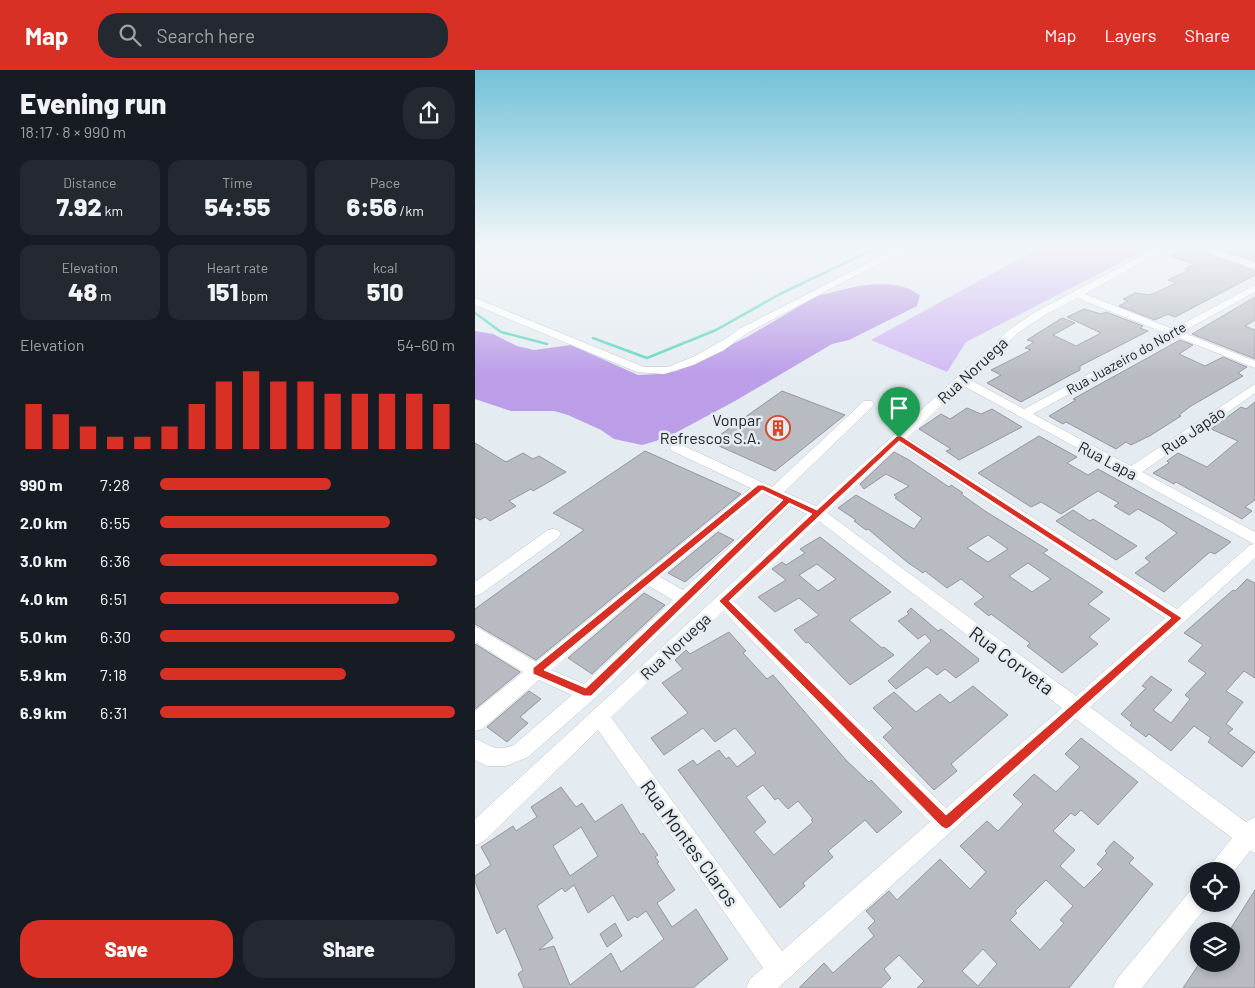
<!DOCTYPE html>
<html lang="en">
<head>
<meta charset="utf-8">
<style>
	:root { --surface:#171b24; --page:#242831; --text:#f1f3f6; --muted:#9ea1a6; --accent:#d93025 }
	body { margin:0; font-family:Barlow,sans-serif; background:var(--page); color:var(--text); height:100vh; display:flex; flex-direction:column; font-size:19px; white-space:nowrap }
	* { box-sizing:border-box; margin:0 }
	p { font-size:16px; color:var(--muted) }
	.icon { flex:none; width:28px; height:28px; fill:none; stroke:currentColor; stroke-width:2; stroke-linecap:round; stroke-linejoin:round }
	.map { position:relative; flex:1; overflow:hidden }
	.side { display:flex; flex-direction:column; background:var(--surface); width:475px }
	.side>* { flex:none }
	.controls { position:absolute; left:715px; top:792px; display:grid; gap:10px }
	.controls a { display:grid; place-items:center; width:50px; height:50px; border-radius:50%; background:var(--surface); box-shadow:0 2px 8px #0003; font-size:25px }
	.pin { position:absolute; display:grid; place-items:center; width:42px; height:42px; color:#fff; margin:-51px -21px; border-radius:50% 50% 50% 0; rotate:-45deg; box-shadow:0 0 5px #0007 }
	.pin .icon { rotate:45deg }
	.round { display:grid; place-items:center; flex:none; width:52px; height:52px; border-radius:20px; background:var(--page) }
	.headline { display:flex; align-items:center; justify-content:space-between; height:85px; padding:0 20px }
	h1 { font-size:28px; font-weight:800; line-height:38px }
	.figures { display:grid; grid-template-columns:repeat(3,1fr); gap:8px; height:85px; padding:5px 20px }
	.figures div { display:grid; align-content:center; border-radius:12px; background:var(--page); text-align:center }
	.figures b { font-size:25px; font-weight:800 }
	.figures small { font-size:14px; font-weight:400 }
	.figures p { font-size:14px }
	.chart { height:140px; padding:10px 20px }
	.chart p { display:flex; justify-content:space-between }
	.chart svg { width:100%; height:90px; margin-top:5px; stroke:var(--accent); stroke-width:6 }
	.button { display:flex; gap:10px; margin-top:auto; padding:10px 20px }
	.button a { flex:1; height:58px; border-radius:20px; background:var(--accent); color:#fff; font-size:20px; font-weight:800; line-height:58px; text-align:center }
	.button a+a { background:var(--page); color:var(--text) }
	ul { padding:0 20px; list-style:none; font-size:16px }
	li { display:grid; grid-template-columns:80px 60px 1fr; align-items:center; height:38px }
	li i { height:12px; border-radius:6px; background:var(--accent) }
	header { display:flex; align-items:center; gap:30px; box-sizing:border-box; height:70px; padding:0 25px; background:var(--accent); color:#fff }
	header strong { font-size:24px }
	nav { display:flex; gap:28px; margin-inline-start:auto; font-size:18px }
	.search { width:350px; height:45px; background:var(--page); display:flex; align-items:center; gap:12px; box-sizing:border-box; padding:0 18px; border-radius:20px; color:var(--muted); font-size:19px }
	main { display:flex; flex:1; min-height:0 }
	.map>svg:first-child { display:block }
</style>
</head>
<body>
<header>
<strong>Map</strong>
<div class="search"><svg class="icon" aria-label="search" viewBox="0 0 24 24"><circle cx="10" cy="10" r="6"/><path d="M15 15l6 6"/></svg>Search here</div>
<nav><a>Map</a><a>Layers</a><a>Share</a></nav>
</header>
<main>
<section class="side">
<div class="headline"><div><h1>Evening run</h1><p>18:17 · 8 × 990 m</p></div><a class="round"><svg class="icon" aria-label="share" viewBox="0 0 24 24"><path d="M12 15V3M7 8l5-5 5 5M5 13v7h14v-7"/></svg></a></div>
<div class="figures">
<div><p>Distance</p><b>7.92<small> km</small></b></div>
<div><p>Time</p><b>54:55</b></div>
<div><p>Pace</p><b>6:56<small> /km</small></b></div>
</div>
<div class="figures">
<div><p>Elevation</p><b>48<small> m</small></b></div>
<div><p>Heart rate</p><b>151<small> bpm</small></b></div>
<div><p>kcal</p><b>510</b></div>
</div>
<div class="chart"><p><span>Elevation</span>54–60 m</p>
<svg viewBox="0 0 160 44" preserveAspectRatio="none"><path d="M5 44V22M15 44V27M25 44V33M35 44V38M45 44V38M55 44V33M65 44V22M75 44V11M85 44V6M95 44V11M105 44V11M115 44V17M125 44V17M135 44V17M145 44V17M155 44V22"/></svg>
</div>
<ul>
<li><b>990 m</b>7:28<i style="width:58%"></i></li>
<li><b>2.0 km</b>6:55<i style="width:78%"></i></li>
<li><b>3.0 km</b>6:36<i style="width:94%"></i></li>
<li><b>4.0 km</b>6:51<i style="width:81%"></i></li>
<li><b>5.0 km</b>6:30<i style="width:100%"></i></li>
<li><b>5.9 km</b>7:18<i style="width:63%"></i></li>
<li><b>6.9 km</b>6:31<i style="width:100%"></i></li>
</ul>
<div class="button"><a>Save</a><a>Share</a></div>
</section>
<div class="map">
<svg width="780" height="918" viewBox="0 0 780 918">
	<rect width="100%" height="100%" fill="#e5ecf1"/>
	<path fill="#d1baf4" d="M566,177H676L491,272L472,302L396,270Z"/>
	<path fill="#bb9de8" d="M401,214C419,214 430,215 445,225L442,236L374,270L357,274L260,331L191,368L167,375L139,369L126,360L93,345L79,341H36L0,329V261L18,264L42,276L59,280L96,275L163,305L184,304L202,301L272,267L342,226L383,216Z"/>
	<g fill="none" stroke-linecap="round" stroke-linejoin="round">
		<path stroke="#61d6c1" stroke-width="2.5" d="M0,243L26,262L72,274
			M118,268L172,288L241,260L305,224L403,177"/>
	</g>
	<path fill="#b9bbc2" stroke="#95979d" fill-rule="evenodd" d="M737,177H770L780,180V191Z
		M715,178L780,201V205L700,247L693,244L680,250L644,236L653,231L648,229L660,223L675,225L701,213L693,210L714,200L710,199L719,194L695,186Z
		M780,227V250L770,256L780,260V289L717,264Z
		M609,239L626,244L631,242L668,256L665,258L673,261L605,296V300L599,303L546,332L512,313L526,305L516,300L556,280L550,278L559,272L552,270L587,248L600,253L578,265L601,276L626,263L592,247Z
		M705,270L718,275L704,284L730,296L748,287L772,297L763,303L768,306L716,336L704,345L706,346L673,367H672L656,375L651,372L641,379L591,352L588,354L574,346L601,330L598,329Z
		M307,321L370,345L300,401L235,372Z
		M780,332V430L770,437L777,441L767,449L701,412L699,414L678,403L694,393L692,391L703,383L732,397L763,371L736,359L766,337L771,339Z
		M492,338L506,344L517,339L547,357L484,390L471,381L476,379L444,359L466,344L475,349Z
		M564,366L602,387L592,393L613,405L623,399L756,472L740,484L735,482L689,522L660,503L675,492L670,488L702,463L688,453L663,439L654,445L639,436L644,433L623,421L586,444L566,432L556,437L503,403Z
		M0,373L31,392L48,383L58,389L64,386L91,402L58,421L56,419L34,431L41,436L15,451L10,447L5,450L0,447Z
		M170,381L266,424L61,590L0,554V539L109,460L78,443Z
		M419,382L434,390L474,417L476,415L488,423L486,424L510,441L573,480L568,483L628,522L613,534L635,549L614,567L623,574L587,603L552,576L555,573L516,544L514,546L499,534L509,527L486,509L472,518L450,501L448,503L432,492L393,459L391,460L379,451L381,450L363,438L381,425L439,459L447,448L420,428L422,427L419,425L434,416L411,404L389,419L385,414ZM513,465L533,479L513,492L492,478ZM553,493L576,509L557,522L534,506Z
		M598,440L615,451L618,449L662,476L641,490L581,451Z
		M243,462L259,470L210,512L193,503Z
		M345,467L416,522L374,550L407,578L409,577L419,585L375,615L333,572L331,573L319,560L344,545L324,528L300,542L283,527L311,510L297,499L307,492L311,495L330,483L325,479ZM342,494L361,509L343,521L324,505Z
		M772,509L780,513V608L769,601L751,621L768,632L751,654L758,659L753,663L780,682L767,697L733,672L736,668L719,656L696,681L674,664L671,667L655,655L657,653L646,644L671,618L667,616L676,606L697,620L678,640L696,653L715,629L710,625L731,603L713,591L728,575L709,563L758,520L760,521Z
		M169,523L190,535L117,604L93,588Z
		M436,538L463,561L466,559L504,589L503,590L504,591L481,608L470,599L462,605L452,597L421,619L413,611L456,571L450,564L443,569L423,551L434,544L432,542Z
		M254,562L271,581L268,583L292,609L298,605L371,690L394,712L396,710L427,742L402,763L390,750L353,781L358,787L328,813L330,816L305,838L203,700L218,690L222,695L244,680L251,689L254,687L262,697L281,683L260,658L240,672L228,658L189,685L176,668L213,643L187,613L208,599L200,590L211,580L215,584ZM288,715L300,730L303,728L313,739L323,731L338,749L336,750L338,752L299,785L279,762L291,752L271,727Z
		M0,574L45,602L0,639Z
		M498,616L533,645L476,694L482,701L459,720L408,667L418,658L398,638L419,622L441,642L465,624L475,633Z
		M54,621L66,629L45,647L53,653L32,672L12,657Z
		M606,668L663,712L623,755L606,740L600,746L596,743L578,761L600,780L585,796L609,818L628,799L622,794L632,783L630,781L639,771L659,788L654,793L678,814L594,918H442L449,911L424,885L409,899L416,908L406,918H324L349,893L358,903L399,866L393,858L400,851L391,841L414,821L422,830L465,789L495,819L511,802L485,776L512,751L523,761L548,734L538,725L559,704L581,722L605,697L590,684ZM571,810L598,836L585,850L589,853L565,880L535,850L542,843L540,841ZM508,879L522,894L503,916L487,901Z
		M86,717L101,737L107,733L120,752L147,734L166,765L168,763L183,785L180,787L184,792L182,793L200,820L182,833L197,857L221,839L253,889L218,918H49L43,904L48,900L30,858L22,864L0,812V806L16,795L6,777L38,756L41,761L62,747L56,737ZM106,757L123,786L95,806L78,776ZM99,815L113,843L138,825L153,851L160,846L162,848L171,841L189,869L146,902L136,883L95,915L79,876L64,880L78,868L62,836L87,818L90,822Z
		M780,820V918H708L724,894H756V858Z
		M140,853L147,866L132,877L125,864Z"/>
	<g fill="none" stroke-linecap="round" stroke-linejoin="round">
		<defs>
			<path id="minor" d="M424,177H435L272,263L249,280L218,295L189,304L162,302L0,235V228L169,297H193L220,286L250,269L264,259Z
				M683,177H694L610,224L698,259L780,215V222L707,262L780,291V298L699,266L558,344L656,396L780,314V323L667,402L780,462V488L615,637L771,752L780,747V783L775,781L756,805V801H734L737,793L757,768L601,649L303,918H271L275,909L288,898L123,660L8,772L0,775V749L332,444L315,436L119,629L53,687L31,696H12L0,690V669C17,675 19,683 39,675L97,625L64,610L7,659L0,661V641L48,602L0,572V556L61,592L276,418L197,381L195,378L197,375H207L297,417L389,331H397L399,334L397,337L309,422L341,436L535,259L562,241ZM602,228L690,263L549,339L494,309L543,263L570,245ZM487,315L779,474L775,475L702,539L432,368ZM425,374L690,548L601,626L352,443ZM288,423L304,431L208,520L185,507ZM344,451L587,638L471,738L259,531ZM174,516L198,530L109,614L76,600ZM248,541L455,752L307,881L136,647Z
				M717,177H730L780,193V199Z
				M78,459L83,460L86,464L83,468L6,524L0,526V512L73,460Z
				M724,816V834H733L732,836L667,918H638L642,909L716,820Z"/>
		</defs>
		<use href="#minor" stroke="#bdc3c7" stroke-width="1"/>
		<use href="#minor" fill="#fff" fill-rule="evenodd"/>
	</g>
	<linearGradient id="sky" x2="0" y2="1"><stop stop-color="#72c2d8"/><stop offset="0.58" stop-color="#f3f6f9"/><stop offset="1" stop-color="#f3f6f9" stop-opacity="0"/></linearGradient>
	<rect width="780" height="306" fill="url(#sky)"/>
	<path fill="#d93025" stroke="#fff" fill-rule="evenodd" d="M422,366H426L707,548L475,757L471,759L467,757L244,531L337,444L314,433L116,626H109L58,604V598L283,415H288L342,440ZM424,371L696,548L471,745L254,531ZM287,420L308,430L111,618L69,600Z"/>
	<defs>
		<symbol id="building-ring" viewBox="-11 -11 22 22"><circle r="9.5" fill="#e5ecf1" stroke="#d44a29" stroke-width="1.5"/><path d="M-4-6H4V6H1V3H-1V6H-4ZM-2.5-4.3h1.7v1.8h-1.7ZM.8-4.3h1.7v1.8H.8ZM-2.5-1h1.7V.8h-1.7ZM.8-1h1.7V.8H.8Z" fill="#d44a29"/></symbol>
	</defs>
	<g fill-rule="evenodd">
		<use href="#building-ring" x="289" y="344" width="28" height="28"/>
	</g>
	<g text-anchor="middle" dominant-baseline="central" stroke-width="5" stroke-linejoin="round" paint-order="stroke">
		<g font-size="14" fill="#212425" stroke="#e5ecf1">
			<text transform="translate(651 288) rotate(-29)">Rua Juazeiro do Norte</text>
		</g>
		<g font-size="16" fill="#212425" stroke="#e5ecf1">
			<text transform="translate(497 300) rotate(-43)">Rua Noruega</text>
			<text transform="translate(718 360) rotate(-34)">Rua Japão</text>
			<text transform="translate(633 390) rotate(28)">Rua Lapa</text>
			<text transform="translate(200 576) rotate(-43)">Rua Noruega</text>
		</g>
		<g font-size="16" fill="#212425" stroke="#e5ecf1" text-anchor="end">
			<text x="286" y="349">Vonpar<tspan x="286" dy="18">Refrescos S.A.</tspan></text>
		</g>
		<g font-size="19" fill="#212425" stroke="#e5ecf1">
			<text transform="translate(537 590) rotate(37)">Rua Corveta</text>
			<text transform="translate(215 773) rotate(54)">Rua Montes Claros</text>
		</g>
	</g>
</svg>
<div class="controls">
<a><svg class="icon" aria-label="locate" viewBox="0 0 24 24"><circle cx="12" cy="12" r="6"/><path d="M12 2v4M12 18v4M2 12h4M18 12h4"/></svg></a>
<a><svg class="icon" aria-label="layers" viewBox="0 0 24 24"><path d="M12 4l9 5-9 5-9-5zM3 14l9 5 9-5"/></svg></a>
</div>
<div class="pin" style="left:424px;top:368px;background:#1e9e55"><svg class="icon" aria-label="arrive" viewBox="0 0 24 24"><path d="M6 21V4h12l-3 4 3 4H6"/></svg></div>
</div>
</main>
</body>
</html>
